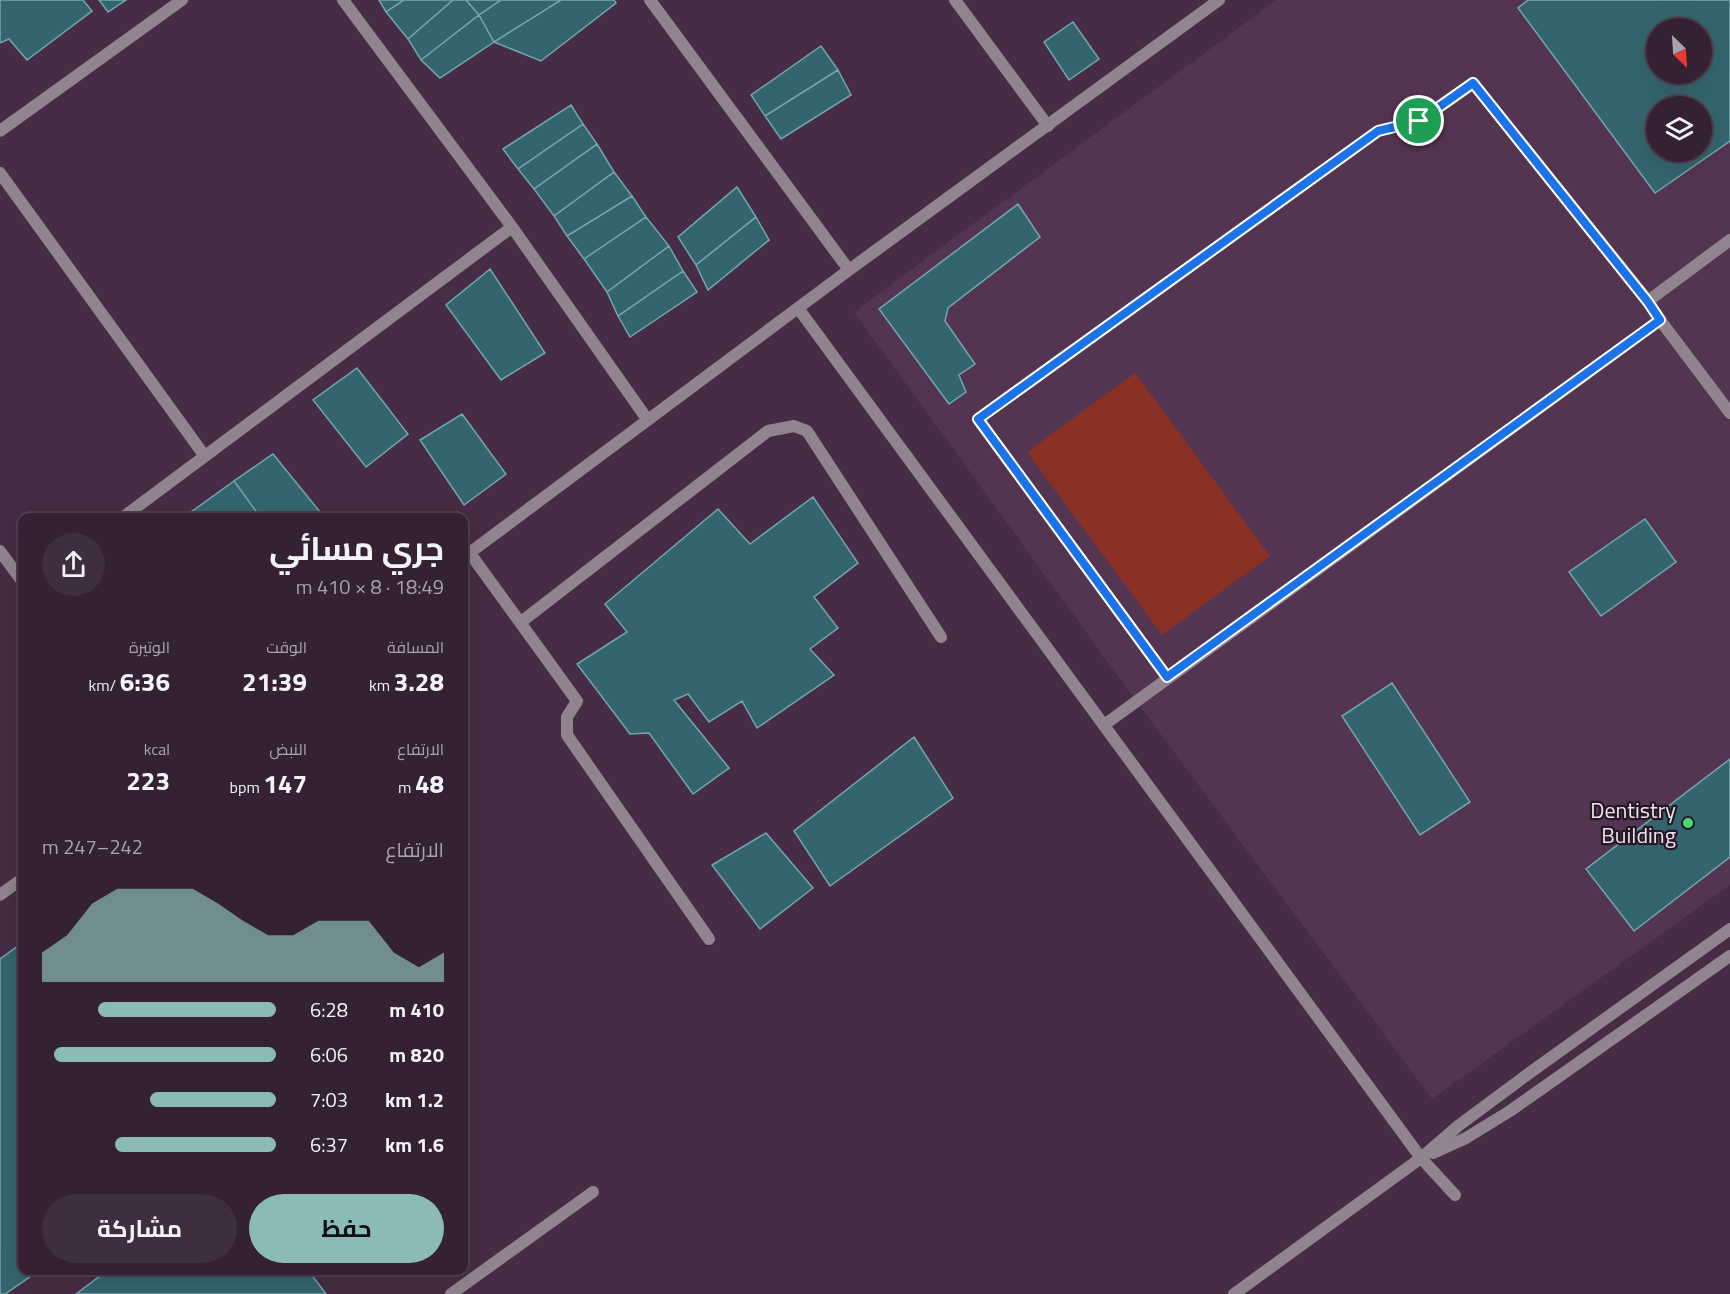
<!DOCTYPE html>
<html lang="ar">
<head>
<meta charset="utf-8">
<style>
	:root { --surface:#342133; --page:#3f2e3f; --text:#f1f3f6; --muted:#a9a3ac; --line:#4e3e4e; --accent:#8bbbb9 }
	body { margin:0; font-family:"Titillium Web",Cairo,sans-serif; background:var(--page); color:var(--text); direction:rtl; height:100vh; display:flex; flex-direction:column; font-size:22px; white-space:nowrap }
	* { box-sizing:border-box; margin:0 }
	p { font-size:20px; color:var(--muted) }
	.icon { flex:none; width:33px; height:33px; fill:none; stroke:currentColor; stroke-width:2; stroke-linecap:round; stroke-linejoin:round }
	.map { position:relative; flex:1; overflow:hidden; direction:ltr }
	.panel { position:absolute; left:18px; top:513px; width:450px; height:762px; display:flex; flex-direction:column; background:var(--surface); border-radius:12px; box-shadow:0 6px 24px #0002,0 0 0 2px var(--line); direction:rtl }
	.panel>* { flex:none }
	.needle { width:39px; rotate:155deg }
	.fabs { position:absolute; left:1646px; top:18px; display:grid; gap:12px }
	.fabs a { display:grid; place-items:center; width:66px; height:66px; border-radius:50%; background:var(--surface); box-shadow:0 6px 24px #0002,0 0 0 2px var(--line); font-size:30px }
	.pin { position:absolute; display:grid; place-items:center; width:51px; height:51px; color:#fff; margin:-26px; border:3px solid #fff; border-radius:50%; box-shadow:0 2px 6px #0007 }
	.round { display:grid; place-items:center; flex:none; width:63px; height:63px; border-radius:32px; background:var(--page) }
	.summary { display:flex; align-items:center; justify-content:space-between; height:102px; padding:0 24px }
	h1 { font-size:33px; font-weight:700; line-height:45px }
	.stats { display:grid; grid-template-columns:repeat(3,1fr); gap:9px; height:102px; padding:6px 24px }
	.stats div { display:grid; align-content:center }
	.stats b { font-size:26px; font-weight:700 }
	.stats small { font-size:16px; font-weight:400 }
	.stats p { font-size:16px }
	.chart { height:168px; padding:12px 24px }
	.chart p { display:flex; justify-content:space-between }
	.chart svg { width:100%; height:108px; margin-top:6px; fill:var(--accent); opacity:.7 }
	.cta { display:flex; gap:12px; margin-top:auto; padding:12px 24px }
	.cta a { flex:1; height:69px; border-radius:36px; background:var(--accent); color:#111; font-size:24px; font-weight:700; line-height:69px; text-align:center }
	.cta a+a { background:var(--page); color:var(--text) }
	ul { padding:0 24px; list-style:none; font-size:20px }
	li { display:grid; grid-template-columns:96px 72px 1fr; align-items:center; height:45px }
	li i { height:15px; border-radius:8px; background:var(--accent) }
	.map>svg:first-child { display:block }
</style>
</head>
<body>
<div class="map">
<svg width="1730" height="1294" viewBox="0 0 1730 1294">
	<rect width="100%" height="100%" fill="#462c44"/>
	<path fill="#543551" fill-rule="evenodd" d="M1276,0H1730V885L1432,1099L1136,701L854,312ZM1656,28H1701V74H1656ZM1656,106H1701V152H1656Z"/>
	<path fill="#893125" d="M1135,373L1270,556L1162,635L1027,452Z"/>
	<path fill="#34656e" stroke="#74a6b0" stroke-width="1.5" fill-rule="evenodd" d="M0,0H83L92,11L27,60L9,39L0,43Z
		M99,0H126L108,12Z
		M379,0H404L386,12Z
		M404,0H453L408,39L386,12Z
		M453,0H466L479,15L421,60L408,39Z
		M466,0H501L479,15Z
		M501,0H561L494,42L479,15Z
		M561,0H614L616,3L541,61L494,42Z
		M1528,0H1730V141L1655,193L1518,8ZM1656,28H1701V74H1656ZM1656,106H1701V152H1656Z
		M479,15L494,42L440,78L421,60Z
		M1073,22L1099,59L1069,80L1044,42Z
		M821,46L838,70L765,116L751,95Z
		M838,70L851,95L781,139L765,116Z
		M571,105L583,124L518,169L503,149Z
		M583,124L597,144L534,189L518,169Z
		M597,144L614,172L554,216L534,189Z
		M614,172L632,196L567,236L554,216Z
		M737,187L756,217L696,265L678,237Z
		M632,196L646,217L584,259L567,236Z
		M1018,204L1040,237L948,308L945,321L975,364L959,375L966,392L949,404L879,309Z
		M646,217L669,246L607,292L584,259Z
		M756,217L769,240L708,290L696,265Z
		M669,246L683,271L618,316L607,292Z
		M490,269L545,353L501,380L446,305Z
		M683,271L697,292L630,337L618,316Z
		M357,368L408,434L366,467L313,400Z
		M462,414L506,474L464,505L420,440Z
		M273,454L320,512L311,518H261L234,481Z
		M234,481L261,518H196L191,512Z
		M813,497L858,563L814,597L838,628L810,649L834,675L757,728L742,701L709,722L688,694L674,700L729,768L693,794L649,733L630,734L577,664L627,632L605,604L718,509L750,544Z
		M1645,519L1676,562L1601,616L1569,572Z
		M1392,683L1470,802L1420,835L1342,716Z
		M914,737L953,798L830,886L794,831Z
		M1730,759V857L1634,931L1586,869Z
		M766,833L813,888L760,929L712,865Z
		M22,943V1270H40L5,1294H0V959Z
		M108,1270H308L326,1294H76Z"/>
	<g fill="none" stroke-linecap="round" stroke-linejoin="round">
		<path stroke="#91838f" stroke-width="12" d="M1648,301L1730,240
			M469,552L577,701L567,717V735L709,939
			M521,622L768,431L794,426L807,431L941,637
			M1167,677L978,419L1378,131L1419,121L1473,83L1648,301L1660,320L1730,413
			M1104,725L1660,320
			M1421,1158L1455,1195"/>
		<path stroke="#91838f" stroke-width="12" d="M343,0L512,227L647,419
			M650,0L849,270
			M955,0L1048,126
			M0,131L182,0
			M0,173L204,455
			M798,308L1421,1158
			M122,518L512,227
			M0,551L22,581
			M464,557L849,270L1219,0
			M0,895L22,879
			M451,1294L593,1192"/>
		<path stroke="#91838f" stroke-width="12" d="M1433,1153L1466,1138L1510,1111L1730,956
			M1234,1294L1421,1158L1458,1126L1524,1077L1730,929"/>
	</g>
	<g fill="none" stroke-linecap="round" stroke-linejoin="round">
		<defs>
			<path id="route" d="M1473,83L1648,302L1660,320L1167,677L978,419L1378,131L1419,121Z"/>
		</defs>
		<use href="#route" stroke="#fff" stroke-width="12"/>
		<use href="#route" stroke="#1a73e8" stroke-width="8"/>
	</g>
	<circle fill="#4bd677" stroke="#251924" stroke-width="2" cx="1688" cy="823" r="6"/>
	<g text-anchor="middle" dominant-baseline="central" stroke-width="4.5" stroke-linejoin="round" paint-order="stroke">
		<g font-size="22" fill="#f2e1f0" stroke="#251924" text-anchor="end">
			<text x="1676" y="810">Dentistry<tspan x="1676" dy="25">Building</tspan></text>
		</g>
	</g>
</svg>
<div class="fabs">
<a><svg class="needle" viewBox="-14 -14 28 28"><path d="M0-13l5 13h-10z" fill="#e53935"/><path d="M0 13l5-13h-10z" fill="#a9a3ac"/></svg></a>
<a><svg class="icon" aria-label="layers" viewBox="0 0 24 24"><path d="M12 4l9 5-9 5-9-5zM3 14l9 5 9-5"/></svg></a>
</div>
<div class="pin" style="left:1419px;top:121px;background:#1e9e55"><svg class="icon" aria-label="arrive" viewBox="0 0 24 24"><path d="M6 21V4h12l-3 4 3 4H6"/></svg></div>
<section class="panel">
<div class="summary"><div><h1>جري مسائي</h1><p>18:49 · 8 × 410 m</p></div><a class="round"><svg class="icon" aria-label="share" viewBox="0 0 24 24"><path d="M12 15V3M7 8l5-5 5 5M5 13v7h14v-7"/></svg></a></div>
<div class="stats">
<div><p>المسافة</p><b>3.28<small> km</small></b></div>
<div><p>الوقت</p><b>21:39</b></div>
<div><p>الوتيرة</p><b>6:36<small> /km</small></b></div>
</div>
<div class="stats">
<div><p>الارتفاع</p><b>48<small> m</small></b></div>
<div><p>النبض</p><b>147<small> bpm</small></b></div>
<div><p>kcal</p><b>223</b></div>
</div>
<div class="chart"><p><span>الارتفاع</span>242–247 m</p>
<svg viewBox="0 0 160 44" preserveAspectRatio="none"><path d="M0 44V32L10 25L20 12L30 6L40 6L50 6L60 6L70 12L80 19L90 25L100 25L110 19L120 19L130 19L140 32L150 38L160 32V44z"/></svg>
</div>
<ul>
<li><b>410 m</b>6:28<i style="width:76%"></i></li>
<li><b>820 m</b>6:06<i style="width:95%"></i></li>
<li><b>1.2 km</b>7:03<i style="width:54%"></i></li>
<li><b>1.6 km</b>6:37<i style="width:69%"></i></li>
</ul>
<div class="cta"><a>حفظ</a><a>مشاركة</a></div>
</section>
</div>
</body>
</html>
